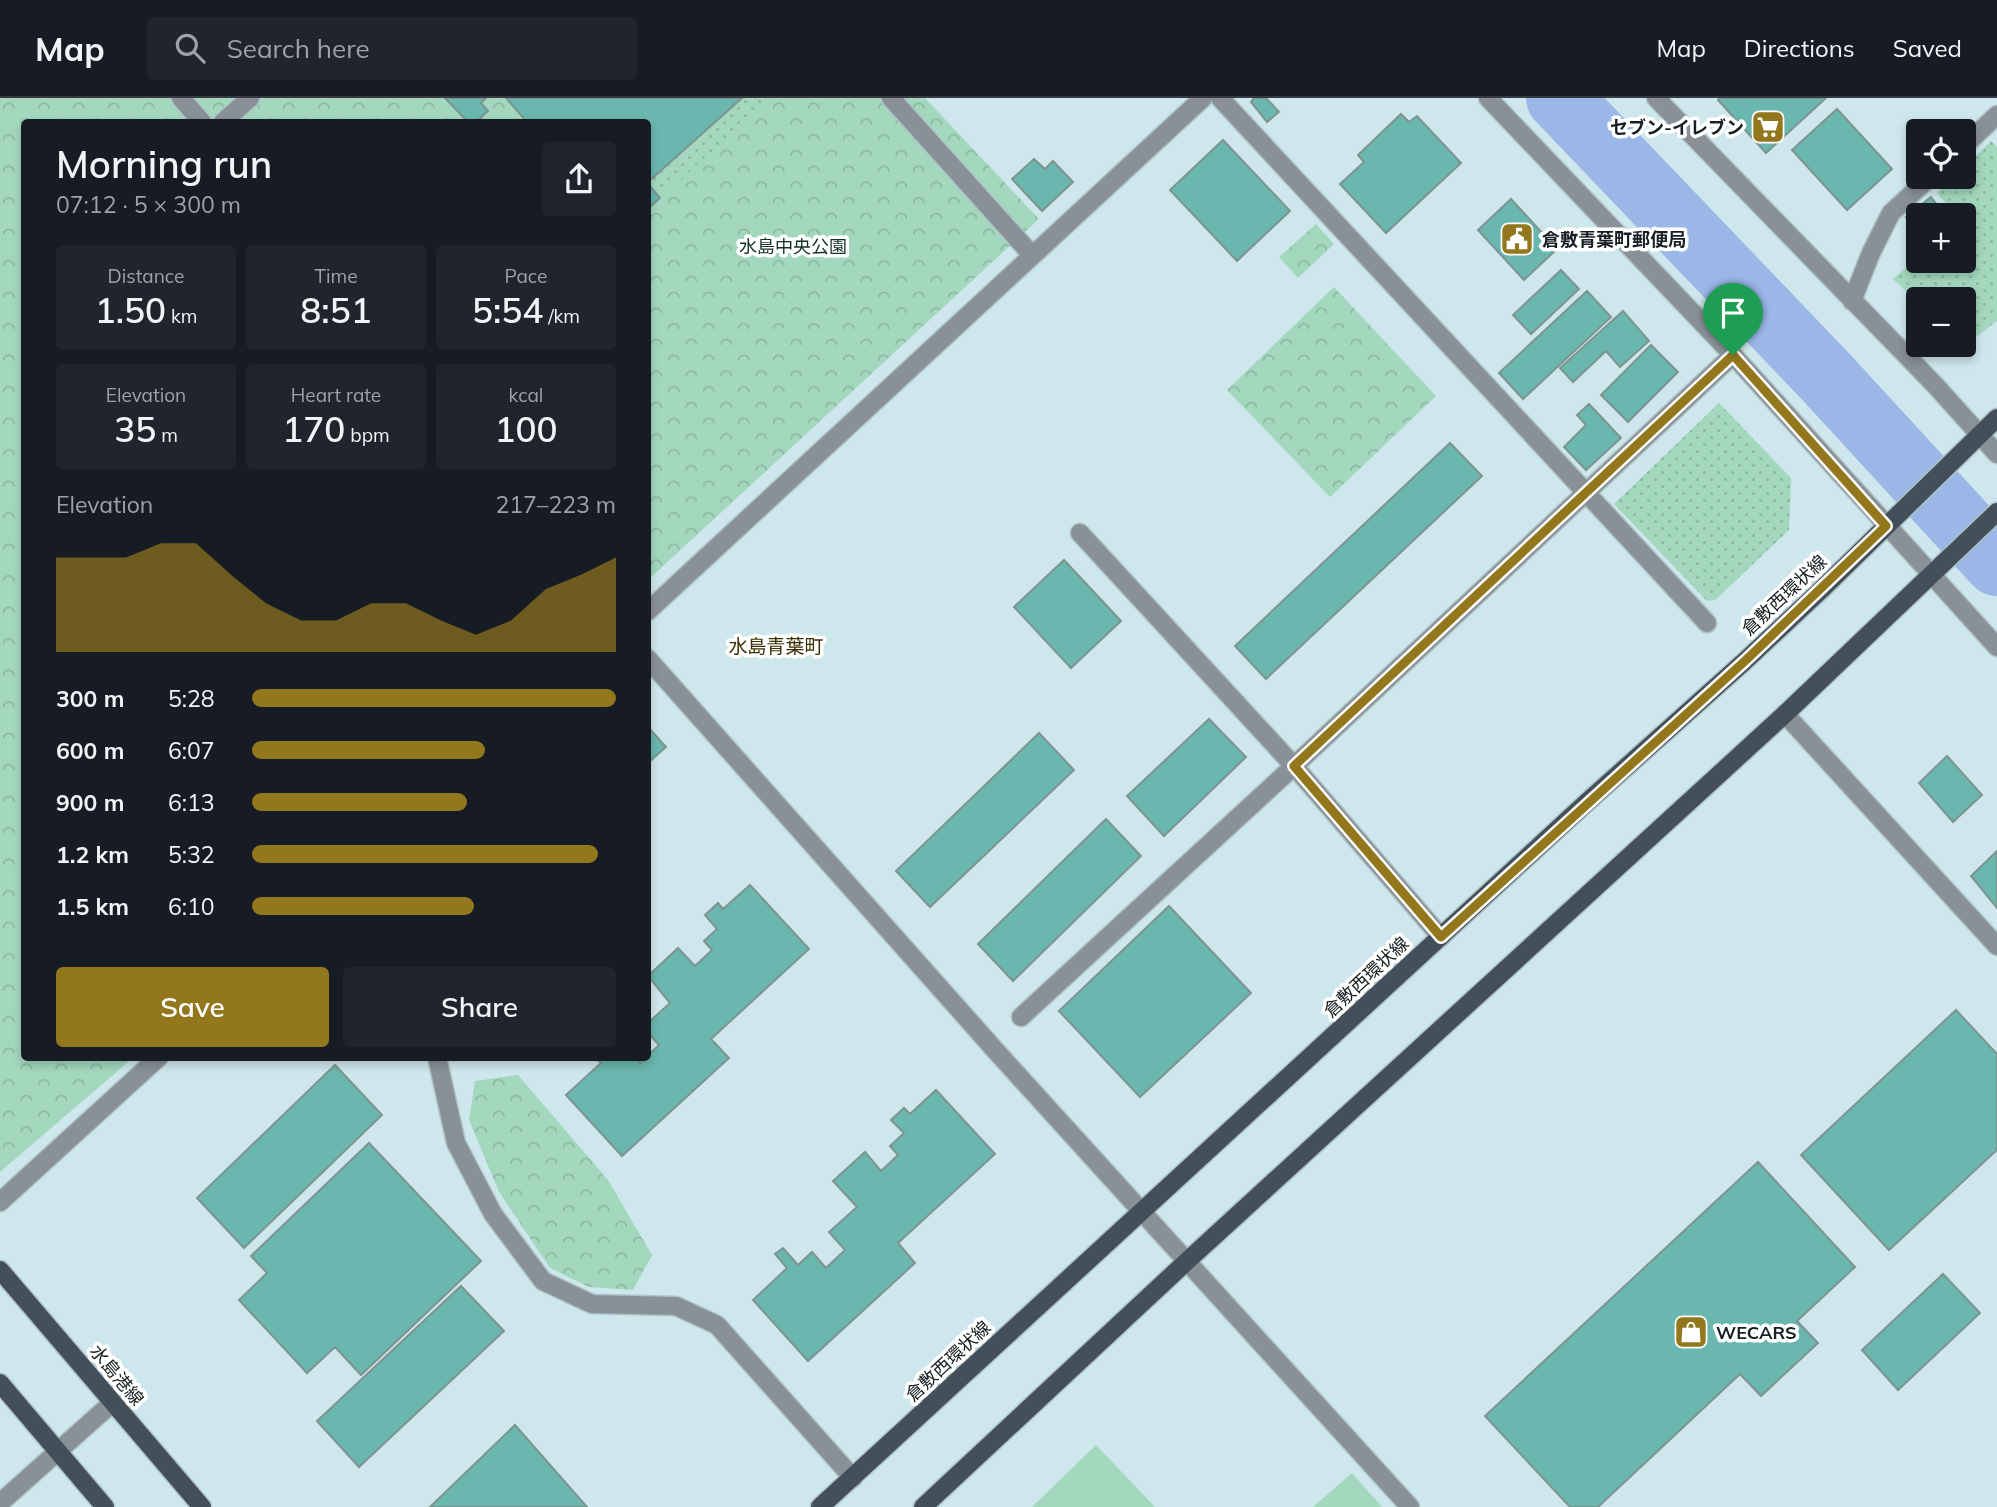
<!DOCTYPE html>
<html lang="en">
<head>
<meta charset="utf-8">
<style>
	:root { --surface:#171b24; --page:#20242c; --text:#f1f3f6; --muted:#9ea1a6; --line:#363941; --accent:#92771d }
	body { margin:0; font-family:Mulish,"Noto Sans JP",sans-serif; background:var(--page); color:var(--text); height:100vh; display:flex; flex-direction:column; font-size:26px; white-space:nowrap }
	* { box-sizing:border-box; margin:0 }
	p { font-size:23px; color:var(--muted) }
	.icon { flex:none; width:38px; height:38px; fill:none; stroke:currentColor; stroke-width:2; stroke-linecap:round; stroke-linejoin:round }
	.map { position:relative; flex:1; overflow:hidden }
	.drawer { position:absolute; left:21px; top:21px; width:630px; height:942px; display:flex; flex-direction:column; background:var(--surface); border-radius:7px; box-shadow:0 4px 10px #0003 }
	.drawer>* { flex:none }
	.fabs { position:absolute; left:1906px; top:21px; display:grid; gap:14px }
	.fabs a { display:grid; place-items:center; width:70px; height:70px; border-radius:7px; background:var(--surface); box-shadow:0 4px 10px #0003; font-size:35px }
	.pin { position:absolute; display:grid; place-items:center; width:60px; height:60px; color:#fff; margin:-72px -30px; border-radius:50% 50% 50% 0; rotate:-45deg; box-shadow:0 0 7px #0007 }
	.pin .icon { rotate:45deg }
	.round { display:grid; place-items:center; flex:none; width:74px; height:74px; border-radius:7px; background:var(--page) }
	.overview { display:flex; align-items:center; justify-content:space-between; height:119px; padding:0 35px }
	h1 { font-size:38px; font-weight:600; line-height:52px }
	.metrics { display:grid; grid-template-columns:repeat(3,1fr); gap:10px; height:119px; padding:7px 35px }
	.metrics div { display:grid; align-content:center; border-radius:7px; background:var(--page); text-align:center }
	.metrics b { font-size:35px; font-weight:600 }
	.metrics small { font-size:19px; font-weight:400 }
	.metrics p { font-size:19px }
	.chart { height:196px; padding:14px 35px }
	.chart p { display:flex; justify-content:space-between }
	.chart svg { width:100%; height:126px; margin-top:7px; fill:var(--accent); opacity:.7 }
	.cta { display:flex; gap:14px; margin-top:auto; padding:14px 35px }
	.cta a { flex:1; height:80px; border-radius:7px; background:var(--accent); color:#fff; font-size:28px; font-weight:600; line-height:80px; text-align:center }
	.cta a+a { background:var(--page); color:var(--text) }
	ul { padding:0 35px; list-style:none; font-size:23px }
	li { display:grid; grid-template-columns:112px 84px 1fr; align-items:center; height:52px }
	li i { height:18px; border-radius:9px; background:var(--accent) }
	header { display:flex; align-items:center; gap:42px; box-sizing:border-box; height:98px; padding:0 35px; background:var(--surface); border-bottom:2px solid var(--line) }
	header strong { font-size:33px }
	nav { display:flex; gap:38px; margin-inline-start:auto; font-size:24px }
	.search { width:490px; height:63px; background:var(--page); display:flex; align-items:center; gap:18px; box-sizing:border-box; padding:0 24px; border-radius:7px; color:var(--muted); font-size:26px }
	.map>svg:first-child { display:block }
</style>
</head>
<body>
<header>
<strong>Map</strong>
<div class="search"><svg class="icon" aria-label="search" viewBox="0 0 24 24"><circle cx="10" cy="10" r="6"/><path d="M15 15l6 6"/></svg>Search here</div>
<nav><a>Map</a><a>Directions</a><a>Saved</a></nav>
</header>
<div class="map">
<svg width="1997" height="1409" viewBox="0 0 1997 1409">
	<defs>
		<pattern id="forest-crowns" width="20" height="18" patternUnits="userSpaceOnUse" patternTransform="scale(1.75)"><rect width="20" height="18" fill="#a3d8be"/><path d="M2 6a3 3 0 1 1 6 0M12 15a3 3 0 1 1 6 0" fill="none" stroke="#8cb9a3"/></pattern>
		<pattern id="garden-dots" width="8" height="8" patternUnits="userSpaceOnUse" patternTransform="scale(1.75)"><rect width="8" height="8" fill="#a3d8be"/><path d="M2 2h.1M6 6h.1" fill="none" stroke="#8cb9a3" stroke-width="1.8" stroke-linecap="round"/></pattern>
	</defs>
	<rect width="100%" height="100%" fill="#cee7ec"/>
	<path fill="#a3d8be" d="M1096,1347L1155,1409H1032Z
		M1352,1375L1382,1409H1313Z"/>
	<path fill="url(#forest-crowns)" d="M0,0H925L1039,121L648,482V24H24V959H134L0,1074Z
		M1316,126L1334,146L1298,180L1279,159Z
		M1334,189L1436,298L1330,399L1227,292Z
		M518,977L608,1082L652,1157L633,1192L589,1189L550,1170L499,1094L469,1022L475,983Z"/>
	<path fill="url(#garden-dots)" d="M742,0H772L660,100L648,84Z
		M1991,43L1997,49V223L1964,248V201H1918V205L1893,181L1918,159V163H1964V117H1956L1937,95L1954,79H1964V70Z
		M1719,305L1791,380L1789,432L1715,502L1707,503L1614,406Z"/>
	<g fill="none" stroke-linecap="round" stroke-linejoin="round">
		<path stroke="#9ab7e8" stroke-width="10" d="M1590,0L1997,427"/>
		<path stroke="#9ab7e8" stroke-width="66" d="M1559,0L1827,280L1997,465"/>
	</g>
	<path fill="#6ab7af" stroke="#7d9491" stroke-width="2" d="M445,0H486L481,5L488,13L476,24H468Z
		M506,0H742L648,84V24H527Z
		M1254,0H1266L1279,14L1267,24L1251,4Z
		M1719,0H1826L1766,55L1718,2Z
		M1837,11L1892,71L1847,112L1792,52Z
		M1401,16L1409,24L1417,18L1461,65L1386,135L1340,86L1364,64L1358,57Z
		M1223,42L1290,113L1237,163L1170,92Z
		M1034,61L1045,71L1053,63L1073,84L1042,113L1012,81Z
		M648,86L660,100L648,111Z
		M1931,99L1945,117H1918V135L1906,119Z
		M1511,101L1557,151L1524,182L1478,132Z
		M1561,172L1579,191L1531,236L1513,217Z
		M1587,193L1611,219L1523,301L1499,275Z
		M1623,213L1649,243L1620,269L1606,253L1573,284L1560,270Z
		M1651,247L1678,274L1628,324L1601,297Z
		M1589,306L1621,340L1586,372L1564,349L1586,327L1577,317Z
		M1450,345L1482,378L1266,581L1235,548Z
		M1064,462L1121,523L1071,570L1014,509Z
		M1209,621L1246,659L1164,738L1127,698Z
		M648,629L666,649L648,665Z
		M1039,635L1074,672L930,809L896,773Z
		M1947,658L1982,697L1953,724L1919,685Z
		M1106,721L1141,758L1013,883L978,846Z
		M1997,753V810L1971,778Z
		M750,787L809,851L711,941L729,960L622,1058L566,997L601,965L595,959H609L612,962L615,959H634L640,965L659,947L648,935V925L670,905L648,878L678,850L695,868L712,852L704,843L717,831L705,817L718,805L723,811Z
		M1169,808L1251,895L1140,999L1059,913Z
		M1956,912L1997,956V1052L1889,1152L1801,1057Z
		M335,967L382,1017L244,1150L197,1100Z
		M936,992L995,1056L898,1145L915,1165L808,1263L753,1202L787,1170L775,1156L783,1150L798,1167L812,1154L826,1170L845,1152L829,1134L857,1109L833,1083L865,1054L881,1073L898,1057L890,1048L904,1035L891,1022L904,1010L910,1016Z
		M369,1045L481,1163L361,1277L335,1249L307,1275L239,1202L267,1175L251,1158Z
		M1758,1064L1855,1169L1797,1223L1818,1245L1761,1298L1740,1276L1598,1409H1570L1485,1318Z
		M1943,1176L1980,1215L1898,1292L1862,1252Z
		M461,1188L504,1233L359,1369L317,1323Z
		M515,1327L587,1409H430Z"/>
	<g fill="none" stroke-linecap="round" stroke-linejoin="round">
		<defs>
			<path id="minor" d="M181,0L202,24
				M891,0L1032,157
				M1220,0L1707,525
				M1488,0L1733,257L1997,549
				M1656,0L1935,287L1997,356
				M223,24L250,0
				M1964,48L1997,17
				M1852,203L1871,155L1891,115L1930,79
				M1080,435L1294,668L1441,839
				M648,513L1203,0
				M648,561L995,952L1410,1409
				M1785,616L1997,848
				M1021,919L1294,668L1733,257
				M437,959L456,1045L493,1116L543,1183L592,1206L676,1208L717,1227L853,1380
				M0,1104L159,959
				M0,1405L112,1305"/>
			<path id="major" d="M0,1172L202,1409
				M0,1285L105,1409
				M820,1409L1586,705L1746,562L1822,491L1997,320
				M923,1409L1186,1164L1785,616L1997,414"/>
		</defs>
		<use href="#minor" stroke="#adc3c7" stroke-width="21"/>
		<use href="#major" stroke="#adc3c7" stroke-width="21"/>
		<use href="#minor" stroke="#899197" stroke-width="18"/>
		<use href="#major" stroke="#435059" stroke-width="18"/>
	</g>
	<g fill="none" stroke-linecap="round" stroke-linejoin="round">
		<defs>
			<path id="route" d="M1733,257L1886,428L1746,562L1441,839L1294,668Z"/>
		</defs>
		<use href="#route" stroke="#fff" stroke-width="14"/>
		<use href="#route" stroke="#92771d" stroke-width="9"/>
	</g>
	<defs>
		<symbol id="supermarket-square" viewBox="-11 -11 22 22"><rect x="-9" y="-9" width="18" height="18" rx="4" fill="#92771d" stroke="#fff"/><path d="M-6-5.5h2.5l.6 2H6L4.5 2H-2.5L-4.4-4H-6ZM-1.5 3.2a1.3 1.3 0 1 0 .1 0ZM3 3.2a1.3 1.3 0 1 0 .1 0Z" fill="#fff"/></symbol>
		<symbol id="civic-square" viewBox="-11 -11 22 22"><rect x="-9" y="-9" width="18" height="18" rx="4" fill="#92771d" stroke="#fff"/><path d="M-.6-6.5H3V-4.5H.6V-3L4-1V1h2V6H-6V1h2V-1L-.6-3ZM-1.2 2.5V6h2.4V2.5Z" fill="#fff"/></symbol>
		<symbol id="shop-square" viewBox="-11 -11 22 22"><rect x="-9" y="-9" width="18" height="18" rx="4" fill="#92771d" stroke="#fff"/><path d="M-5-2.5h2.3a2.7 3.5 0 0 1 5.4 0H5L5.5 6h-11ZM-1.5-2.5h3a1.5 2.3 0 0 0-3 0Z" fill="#fff"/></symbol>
	</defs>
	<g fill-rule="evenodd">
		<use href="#supermarket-square" x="1749" y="10" width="38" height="38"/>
		<use href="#civic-square" x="1498" y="122" width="38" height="38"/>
		<use href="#shop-square" x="1672" y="1215" width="38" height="38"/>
	</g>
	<g text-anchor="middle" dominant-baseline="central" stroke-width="7" stroke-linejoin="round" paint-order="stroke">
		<g font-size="18" font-weight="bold" fill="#161f21" stroke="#fff" text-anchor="start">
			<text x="1744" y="29" text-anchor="end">セブン-イレブン</text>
			<text x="1542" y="141">倉敷青葉町郵便局</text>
			<text x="1716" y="1234">WECARS</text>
		</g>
		<g font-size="18" fill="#133124" stroke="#fff">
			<text x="793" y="148">水島中央公園</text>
		</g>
		<g font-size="18" fill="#161f21" stroke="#fff">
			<text transform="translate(1784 497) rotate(-43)">倉敷西環状線</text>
			<text transform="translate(1366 879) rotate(-43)">倉敷西環状線</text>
			<text transform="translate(948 1263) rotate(-43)">倉敷西環状線</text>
			<text transform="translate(117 1277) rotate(50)">水島港線</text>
		</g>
		<g font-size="19" fill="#3a2e03" stroke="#fff">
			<text x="776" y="548">水島青葉町</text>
		</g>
	</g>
</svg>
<div class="fabs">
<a><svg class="icon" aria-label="locate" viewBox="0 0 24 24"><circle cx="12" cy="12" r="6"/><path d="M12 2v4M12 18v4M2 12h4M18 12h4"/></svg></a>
<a>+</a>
<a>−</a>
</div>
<div class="pin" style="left:1733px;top:257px;background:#1e9e55"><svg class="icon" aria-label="arrive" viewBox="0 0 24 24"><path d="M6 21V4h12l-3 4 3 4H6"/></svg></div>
<section class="drawer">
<div class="overview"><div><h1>Morning run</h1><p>07:12 · 5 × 300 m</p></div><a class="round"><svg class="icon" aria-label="share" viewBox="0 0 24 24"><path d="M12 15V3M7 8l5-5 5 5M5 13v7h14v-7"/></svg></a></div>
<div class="metrics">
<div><p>Distance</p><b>1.50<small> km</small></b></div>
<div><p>Time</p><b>8:51</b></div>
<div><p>Pace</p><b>5:54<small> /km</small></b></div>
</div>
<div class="metrics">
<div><p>Elevation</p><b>35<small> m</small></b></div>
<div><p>Heart rate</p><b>170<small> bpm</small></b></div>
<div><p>kcal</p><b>100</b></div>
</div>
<div class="chart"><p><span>Elevation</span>217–223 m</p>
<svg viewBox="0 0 160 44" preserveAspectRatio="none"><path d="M0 44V11L10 11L20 11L30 6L40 6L50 17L60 27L70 33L80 33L90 27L100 27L110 33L120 38L130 33L140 22L150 17L160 11V44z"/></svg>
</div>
<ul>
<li><b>300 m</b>5:28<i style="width:100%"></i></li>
<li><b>600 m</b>6:07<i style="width:64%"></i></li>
<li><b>900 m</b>6:13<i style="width:59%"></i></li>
<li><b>1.2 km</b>5:32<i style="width:95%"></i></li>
<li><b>1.5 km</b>6:10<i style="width:61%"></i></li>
</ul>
<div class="cta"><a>Save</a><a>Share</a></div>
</section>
</div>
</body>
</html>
